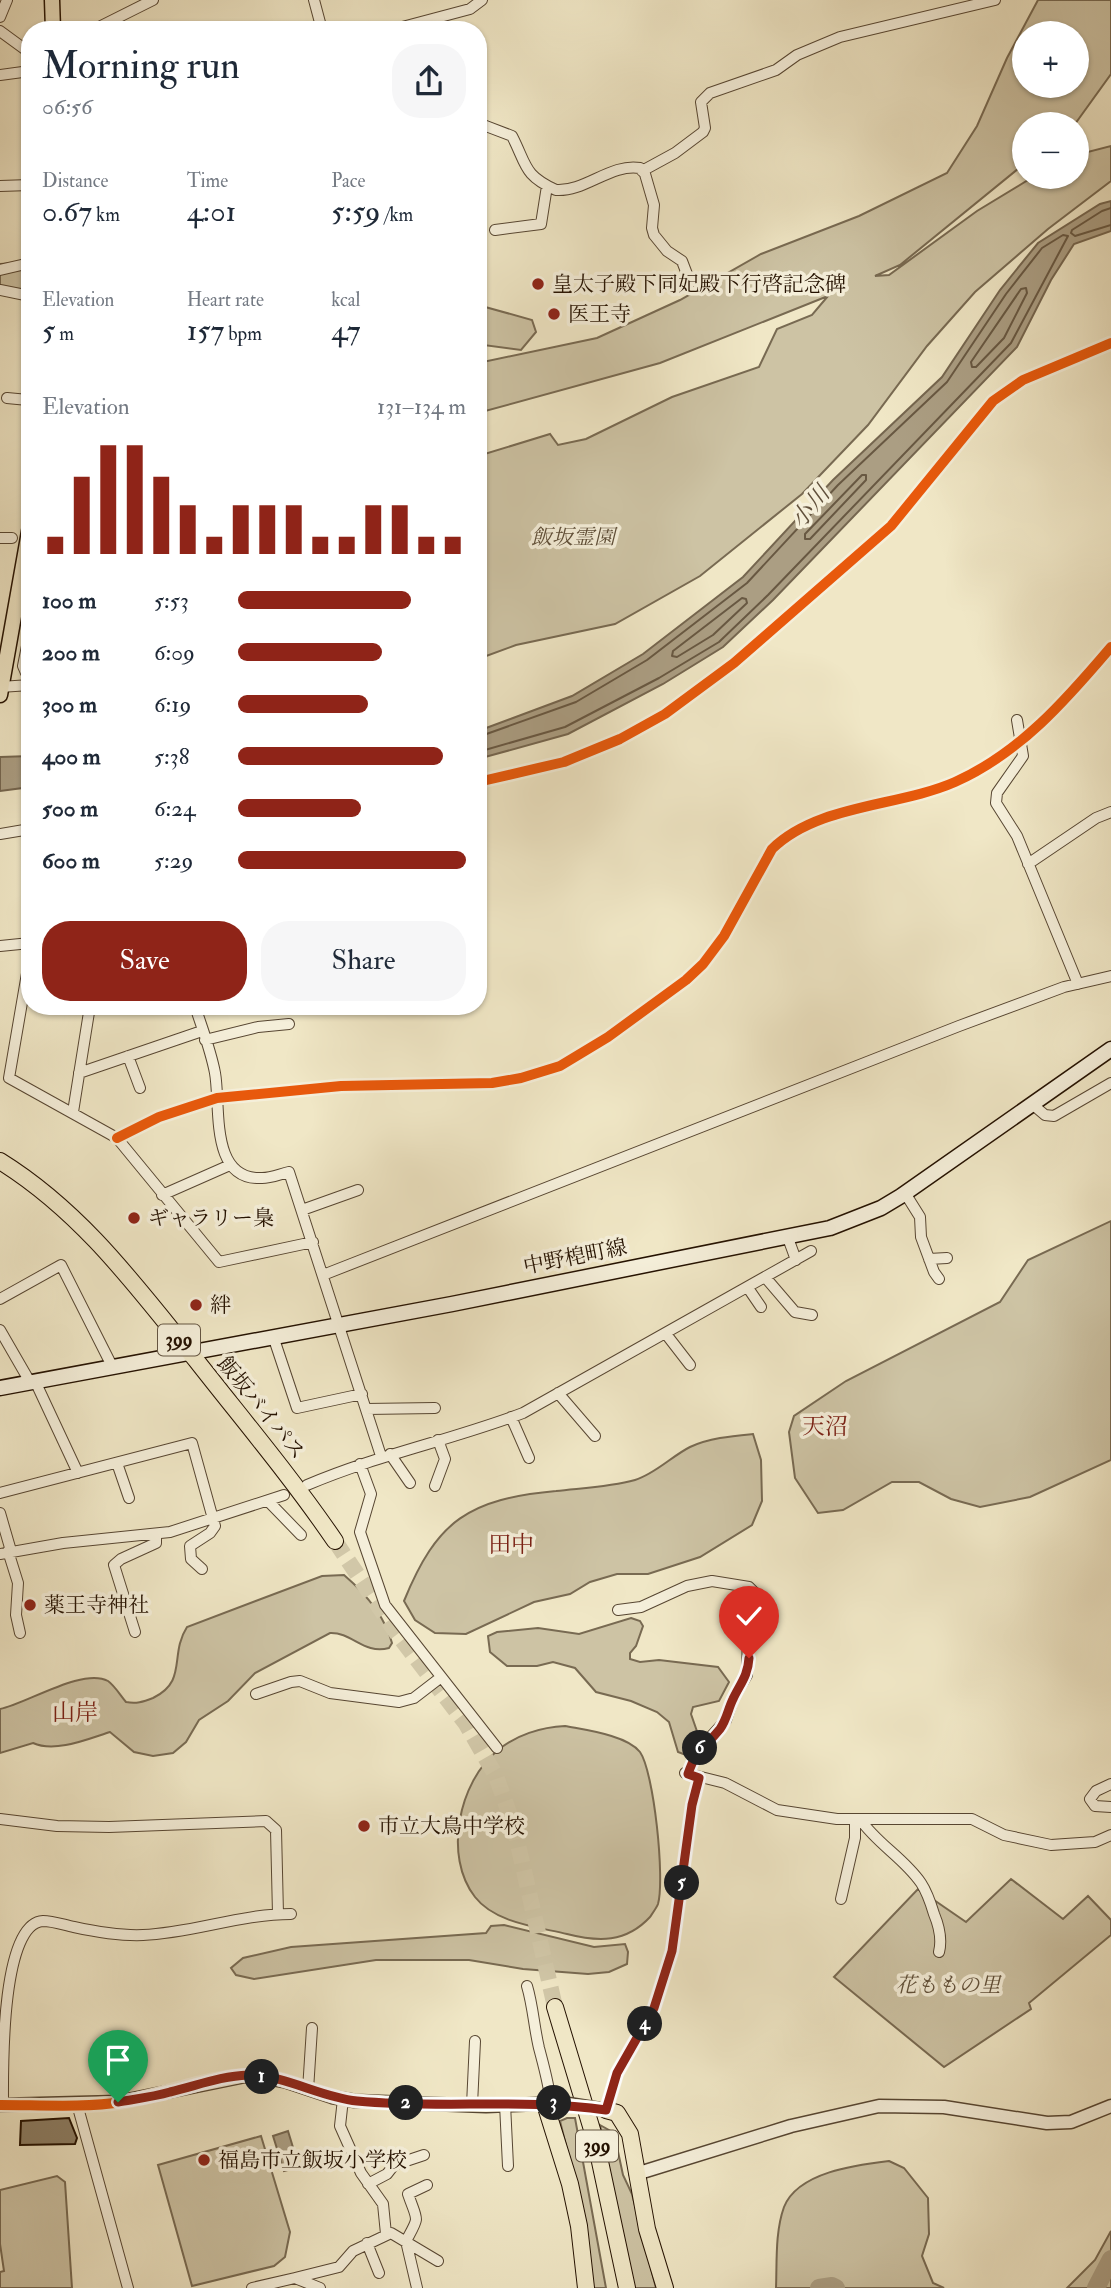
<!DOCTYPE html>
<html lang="en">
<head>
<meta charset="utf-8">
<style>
	:root { --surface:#fff; --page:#f6f6f7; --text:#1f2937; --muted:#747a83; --accent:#8f2418 }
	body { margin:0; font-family:"IM FELL Double Pica","Noto Serif JP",serif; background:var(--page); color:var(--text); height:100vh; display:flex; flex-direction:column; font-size:26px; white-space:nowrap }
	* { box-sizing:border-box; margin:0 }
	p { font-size:23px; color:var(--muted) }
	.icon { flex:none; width:38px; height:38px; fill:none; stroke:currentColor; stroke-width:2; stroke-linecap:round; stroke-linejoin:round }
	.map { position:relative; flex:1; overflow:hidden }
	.sheet { position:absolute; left:21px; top:21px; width:466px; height:994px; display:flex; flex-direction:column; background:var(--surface); border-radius:28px; box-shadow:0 2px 5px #0004 }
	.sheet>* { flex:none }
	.fabs { position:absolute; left:1012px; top:21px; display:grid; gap:14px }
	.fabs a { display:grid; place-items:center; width:77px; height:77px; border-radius:50%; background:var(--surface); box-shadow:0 2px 5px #0004; font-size:35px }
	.pin { position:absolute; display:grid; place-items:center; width:60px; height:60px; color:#fff; margin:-72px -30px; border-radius:50% 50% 50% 0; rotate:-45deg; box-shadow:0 0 7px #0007 }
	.pin .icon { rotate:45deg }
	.km { position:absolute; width:35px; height:35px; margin:-18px; border-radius:50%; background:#222; color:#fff; font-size:19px; line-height:35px; text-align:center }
	.round { display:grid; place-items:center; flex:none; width:74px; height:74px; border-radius:28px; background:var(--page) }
	.summary { display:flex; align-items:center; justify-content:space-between; height:119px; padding:0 21px }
	h1 { font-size:38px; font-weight:600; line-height:52px }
	.stats { display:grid; grid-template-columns:repeat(3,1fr); gap:10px; height:119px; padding:7px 21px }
	.stats div { display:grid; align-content:center }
	.stats b { font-size:30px; font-weight:600 }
	.stats small { font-size:19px; font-weight:400 }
	.stats p { font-size:19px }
	.chart { height:196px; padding:14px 21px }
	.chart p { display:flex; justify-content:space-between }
	.chart svg { width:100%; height:126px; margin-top:7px; stroke:var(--accent); stroke-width:6 }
	.button { display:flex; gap:14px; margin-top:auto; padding:14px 21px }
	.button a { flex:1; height:80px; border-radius:28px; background:var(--accent); color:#fff; font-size:28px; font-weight:600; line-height:80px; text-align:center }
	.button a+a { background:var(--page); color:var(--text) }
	ul { padding:0 21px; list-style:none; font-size:23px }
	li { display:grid; grid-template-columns:112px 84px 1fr; align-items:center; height:52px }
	li i { height:18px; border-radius:9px; background:var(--accent) }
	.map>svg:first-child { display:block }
</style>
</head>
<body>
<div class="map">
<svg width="1111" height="2288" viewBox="0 0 1111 2288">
	<rect width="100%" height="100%" fill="#f0e7c6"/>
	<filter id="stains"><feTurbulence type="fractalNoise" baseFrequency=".00286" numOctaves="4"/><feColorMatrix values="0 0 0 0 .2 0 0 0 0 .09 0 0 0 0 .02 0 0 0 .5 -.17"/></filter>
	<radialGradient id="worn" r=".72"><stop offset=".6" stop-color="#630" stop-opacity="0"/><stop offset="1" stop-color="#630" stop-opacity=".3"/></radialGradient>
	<path fill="#cdc3a4" stroke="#786a52" stroke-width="2" fill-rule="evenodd" d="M1038,0H1111V74L1075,124H1024V164L900,265L875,276L889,275L977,211L1033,177H1076V155L1111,146V181L1048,229L975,292L927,346L868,425L802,494L700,576L615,624L516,645L478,659V456L550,434L558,445L586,439L672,397L759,367L777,329L812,315L828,296L660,363L478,413V363L597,338L680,300L761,254L859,216L947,173L977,126L1007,58ZM1024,33H1076V86H1024Z
		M30,262V292L0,291V264Z
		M478,305L532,320L536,332L521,350L484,345L478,360Z
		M1111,1221V1460L1030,1497L980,1507L951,1499L919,1482H892L843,1510L818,1513L795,1478L789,1432L794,1416L846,1381L1000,1302L1028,1260Z
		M753,1434L761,1460L762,1501L752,1525L700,1557L648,1574H617L590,1582L570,1594L534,1602L466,1634L435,1633L415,1620L404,1601C437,1520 469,1499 556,1491C582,1488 610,1487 635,1480C655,1474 672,1456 690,1447C709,1438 732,1436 753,1434Z
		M344,1575C365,1593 385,1617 392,1643L389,1648C364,1655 352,1632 330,1633L255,1673L228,1701L199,1720L186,1742L173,1753L153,1756L134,1752L110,1732C88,1739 55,1753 33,1743L0,1753V1709C26,1704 83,1667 108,1681C114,1685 121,1696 126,1702C136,1704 143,1702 153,1698C188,1681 169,1655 187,1627L322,1576Z
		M631,1618L640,1621L643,1626L636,1646L630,1653V1659L640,1662L659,1660L718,1667L729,1682L719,1701L693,1707L691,1714L700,1740L686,1755L678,1752L669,1722L657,1712L631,1701L596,1692L575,1668L553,1662L537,1666H507L490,1652L488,1636L497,1632L538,1628L579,1634Z
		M565,1726C585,1730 627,1735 640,1752C654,1772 665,1879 658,1904C657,1907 652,1914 650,1917C626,1943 598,1942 567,1934C538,1927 495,1923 475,1897C443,1856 459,1782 497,1751C515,1735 542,1727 565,1726Z
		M1011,1879L1063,1919L1088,1896L1111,1920V1935L1029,2003L1031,2009L944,2067L834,1977L918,1889L966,1922Z
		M504,1925L594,1947L625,1944L628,1952L627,1964L609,1972L588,1974L523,1969L469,1960H376L254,1979L236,1975L231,1968L243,1958L291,1947L486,1933L491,1926Z
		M567,2118H575L606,2288H591L582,2211L560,2121Z
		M600,2125L614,2133L623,2175L632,2194L656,2288H632Z
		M261,2136L290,2232L285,2257L274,2266L192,2286L158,2165Z
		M889,2161L904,2168L928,2198L929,2234L922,2256L933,2283L944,2288H776C777,2262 775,2232 784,2207C798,2172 856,2165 889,2161Z
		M57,2176L65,2182L72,2288H0V2272L4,2271L0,2244V2190Z
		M1111,2231V2288H1067L1095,2260Z"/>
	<path fill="#ab9e83" stroke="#75664f" stroke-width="2" d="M1111,201V231L1074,244L1051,280L1017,347L773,600L723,647L663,684L568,734L478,759V731L572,696L643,654L743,577L833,480L942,377L1000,290L1038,243L1100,204Z
		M30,756V787L0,791V757Z
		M288,2131L299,2167L284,2171L273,2136Z"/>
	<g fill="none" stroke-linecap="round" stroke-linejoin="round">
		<path stroke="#685842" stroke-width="2" d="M1111,208L1102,211L1072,230L1071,233L1075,236L1111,225
			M1021,289L1026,288L1027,293L1004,338L976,367H972L971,362Z
			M862,475H866V480L810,539H805V534Z
			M742,598L746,599L747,603L713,635L677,657L672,656L673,651Z
			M478,737L576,702L647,660L747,583L838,485L947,382L1006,294L1042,248L1063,235L1068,236L1011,343L768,595L719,642L659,678L565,727L478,752"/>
		<path stroke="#ab9e83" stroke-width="18" d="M819,2288L832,2286L836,2288
			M1096,2288L1111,2259"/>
	</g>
	<path fill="#8e8067" stroke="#241100" stroke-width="2" d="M69,2118L77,2138L75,2144L20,2145L21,2121Z"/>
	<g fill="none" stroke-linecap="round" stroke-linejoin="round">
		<path stroke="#d1c7a8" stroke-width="16" stroke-dasharray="16 8" stroke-linecap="butt" d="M335,1541L395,1631L466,1724L496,1776L514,1827L555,2007"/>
		<defs>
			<path id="minor" d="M314,0L322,30
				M0,17L7,0
				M93,30L153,0
				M391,30L470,9L482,0
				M0,31L30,53
				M0,75L30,71
				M478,123L512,136C527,165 523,175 556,190C585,192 611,163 640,168L645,174L654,205L652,228L654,235L667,251L682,261L690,282
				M642,171L675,153L703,132L705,128L701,102L710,93L776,70L797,55L840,37L995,0
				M0,186L30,185
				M495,230L541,224L547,186
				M0,270L30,263
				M0,290L30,296
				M7,398L28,400
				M0,538H12
				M30,631L23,666L26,673L30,674
				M0,687L30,685
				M1017,720L1023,756L997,793L996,803L1017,836L1078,984
				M478,782L564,762L620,739L665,714L734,663L891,526L993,401L1023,380L1111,343
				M0,834L30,829
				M1028,864L1096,818L1111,812
				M0,946L30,943
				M30,956L9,1078L117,1138L219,1262L313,1242
				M195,1006C202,1028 211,1051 215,1073C221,1106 209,1181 262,1178C271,1178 280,1174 289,1172L381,1456
				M205,1040L258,1027L289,1024
				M128,1056L140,1088
				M79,1073L202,1031
				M1032,1104L1045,1115L1054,1116L1111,1083
				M73,1112L90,1006
				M117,1138L159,1117L217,1098L341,1086L492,1083L521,1078L560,1066L608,1037L686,980L703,964L724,936L772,849C818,804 898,807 955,782C1020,753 1066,700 1111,647
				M905,1193L920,1217L921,1237L934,1272L939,1279
				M162,1195L230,1165
				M302,1210L358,1190
				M788,1238L796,1260
				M929,1259L947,1258
				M323,1275L959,1026L1064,987L1111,976
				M765,1277L795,1312L812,1315
				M748,1288L761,1307
				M0,1299L61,1265L112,1366
				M0,1330L30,1382
				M666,1334L690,1365
				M273,1336L297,1408L362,1394
				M35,1381L78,1473
				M558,1393L595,1436
				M366,1409L435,1408
				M511,1417L529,1458
				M390,1454L410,1483
				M117,1463L129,1498
				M360,1464L371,1494L360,1532L385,1605L497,1748
				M307,1485C377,1455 452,1440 523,1413L811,1251
				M435,1486L445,1459L438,1440
				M0,1493L192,1443L215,1526L210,1533L190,1546L191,1559L202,1569
				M269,1502L301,1535
				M0,1513L11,1551
				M8,1551L18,1583L16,1615L20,1633
				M0,1554L63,1543L170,1532L284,1495
				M618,1610L641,1607L687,1586L712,1581L749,1587L756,1594L748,1627L747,1675L733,1699L726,1720L695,1754L688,1774
				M135,1632L114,1565L121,1559L156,1543V1534
				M256,1694L291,1682L300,1681L330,1693L399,1702L414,1698L440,1678
				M685,1773L725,1783L777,1810L837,1819H972L1004,1835L1051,1845L1095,1842L1111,1835
				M1111,1784L1096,1791L1090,1799L1095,1806L1111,1807
				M0,1819L57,1826L109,1827L266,1821L276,1830L278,1914
				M860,1819C877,1844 904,1858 921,1883C927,1892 931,1904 934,1914C939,1926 942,1940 939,1952
				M841,1899L855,1838V1819
				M527,1986C533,2006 534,2027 539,2048C544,2067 549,2084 551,2104
				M308,2090L312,2028
				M343,2099L340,2126L361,2173L383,2204L386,2234
				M77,2104L128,2288
				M505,2104L508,2166
				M3,2105C3,2074 0,1923 43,1921C53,1921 64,1925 74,1927C97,1932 120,1936 143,1935C193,1933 240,1914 291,1914
				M472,2105L475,2041
				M606,2110L617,2073L654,2008L672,1951L692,1806L699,1778
				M368,2184L387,2174L394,2165L424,2155
				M367,2243L379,2273
				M295,2278L339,2267L353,2251L391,2233L438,2261
				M252,2288L295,2278L320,2288
				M417,2288L406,2241C420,2215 418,2223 408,2194L427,2185"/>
			<path id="tertiary" d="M0,2105L118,2102L250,2075L284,2081L332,2097L355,2101L486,2106L562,2103
				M636,2174L791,2126L879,2106L944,2107L1047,2123L1071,2122L1111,2106"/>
			<path id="secondary" d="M0,1388L452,1304L830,1228L881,1208L901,1196L1111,1049"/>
			<path id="primary" d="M52,0L53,30
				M0,695L30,526"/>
			<path id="trunk" d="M0,1161C82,1212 136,1286 196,1360C243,1420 292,1478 335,1541
				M555,2007L596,2143L627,2288
				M545,2104L570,2184L579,2226L586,2288
				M606,2110L617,2113L630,2134L647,2229L665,2288"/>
		</defs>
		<use href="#minor" stroke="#574632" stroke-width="12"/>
		<use href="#tertiary" stroke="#574632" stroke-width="15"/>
		<use href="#secondary" stroke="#241100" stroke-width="17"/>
		<use href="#primary" stroke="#241100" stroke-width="17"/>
		<use href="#trunk" stroke="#241100" stroke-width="18"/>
		<use href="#minor" stroke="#f5efda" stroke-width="10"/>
		<use href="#tertiary" stroke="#f5efda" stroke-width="12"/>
		<use href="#secondary" stroke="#f5efda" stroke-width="14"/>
		<use href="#primary" stroke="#f0e7c6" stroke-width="14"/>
		<use href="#trunk" stroke="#f0e7c6" stroke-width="16"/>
		<defs>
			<path id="tertiary-bridge" d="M562,2103L606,2110"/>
		</defs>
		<use href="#tertiary-bridge" stroke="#574632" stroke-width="15" stroke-linecap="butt"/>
		<use href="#tertiary-bridge" stroke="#f5efda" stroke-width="12"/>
		<defs>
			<path id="cycleway" d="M478,782L564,762L620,739L665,714L734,663L891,526L993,401L1023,380L1111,343
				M117,1138L159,1117L217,1098L341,1086L492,1083L521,1078L560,1066L608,1037L686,980L703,964L724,936L772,849C818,804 898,807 955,782C1020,753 1066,700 1111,647
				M0,2105C40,2105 83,2108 123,2102C164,2095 206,2077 248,2075C285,2074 319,2097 356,2101C440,2109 524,2098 606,2110L617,2073L654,2008L672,1951L692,1806L699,1778"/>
		</defs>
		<use href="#cycleway" stroke="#f5efda" stroke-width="15"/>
		<use href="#cycleway" stroke="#e8590c" stroke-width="10"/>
	</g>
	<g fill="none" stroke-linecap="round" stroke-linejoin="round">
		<defs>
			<path id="route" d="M118,2102C135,2099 153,2097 170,2092C196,2086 221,2076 248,2075C286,2075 319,2097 357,2101C440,2109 524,2098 606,2110L617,2073L654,2008L672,1951L692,1805L699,1778L688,1774C697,1747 704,1749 720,1729C727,1719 728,1709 733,1699C740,1684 748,1676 749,1658"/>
		</defs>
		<use href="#route" stroke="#fff" stroke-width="14"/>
		<use href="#route" stroke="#8f2418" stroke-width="9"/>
	</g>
	<g fill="#8f2418" stroke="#f5efda" stroke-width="2.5">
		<circle cx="538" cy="284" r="7"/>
		<circle cx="554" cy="314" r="7"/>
		<circle cx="134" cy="1218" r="7"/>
		<circle cx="196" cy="1305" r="7"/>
		<circle cx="30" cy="1605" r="7"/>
		<circle cx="364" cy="1826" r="7"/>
		<circle cx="204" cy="2160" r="7"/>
	</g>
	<g text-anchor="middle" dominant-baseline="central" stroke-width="7" stroke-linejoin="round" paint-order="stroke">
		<g fill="#f5efda" stroke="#635441" stroke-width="2">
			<rect x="158" y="1324.5" width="42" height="31" rx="5"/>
			<rect x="576" y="2130.5" width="42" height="31" rx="5"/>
		</g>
		<g font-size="19" font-weight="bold" fill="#241100">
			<text x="179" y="1340">399</text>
			<text x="597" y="2146">399</text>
		</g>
		<g font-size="21" fill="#241100" stroke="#f5efda" text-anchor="start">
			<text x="552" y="284">皇太子殿下同妃殿下行啓記念碑</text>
			<text x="568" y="314">医王寺</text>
			<text x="148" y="1218">ギャラリー梟</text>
			<text x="210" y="1305">絆</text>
			<text x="44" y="1605">薬王寺神社</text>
			<text x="378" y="1826">市立大鳥中学校</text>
			<text x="218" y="2160">福島市立飯坂小学校</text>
		</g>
		<g font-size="21" font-style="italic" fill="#5f4f39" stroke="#f5efda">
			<text x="573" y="537">飯坂霊園</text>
			<text x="948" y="1985">花ももの里</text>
		</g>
		<g font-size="21" fill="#241100" stroke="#f5efda">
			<text transform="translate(575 1257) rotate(-11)">中野梍町線</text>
			<text transform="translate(261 1408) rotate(51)">飯坂バイパス</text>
		</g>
		<g font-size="23" font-style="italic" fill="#61503b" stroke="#f5efda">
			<text transform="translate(810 507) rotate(-50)">小川</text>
		</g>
		<g font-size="23" fill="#7a1f14" stroke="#f5efda">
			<text x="825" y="1426">天沼</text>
			<text x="511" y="1544">田中</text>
			<text x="75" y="1712">山岸</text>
		</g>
	</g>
	<rect width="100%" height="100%" filter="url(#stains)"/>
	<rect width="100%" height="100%" fill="url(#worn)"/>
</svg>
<div class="fabs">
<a>+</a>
<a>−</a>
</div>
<div class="pin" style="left:118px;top:2102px;background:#1e9e55"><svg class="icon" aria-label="arrive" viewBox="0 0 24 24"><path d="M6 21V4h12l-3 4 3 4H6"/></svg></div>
<div class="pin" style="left:749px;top:1658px;background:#d93025"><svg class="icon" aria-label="check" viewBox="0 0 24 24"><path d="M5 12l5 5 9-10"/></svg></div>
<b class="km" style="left:262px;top:2077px">1</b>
<b class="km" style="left:406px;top:2103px">2</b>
<b class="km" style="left:554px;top:2103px">3</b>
<b class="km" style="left:645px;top:2024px">4</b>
<b class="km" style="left:682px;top:1883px">5</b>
<b class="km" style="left:700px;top:1748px">6</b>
<section class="sheet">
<div class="summary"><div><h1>Morning run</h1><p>06:56</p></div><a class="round"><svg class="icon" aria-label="share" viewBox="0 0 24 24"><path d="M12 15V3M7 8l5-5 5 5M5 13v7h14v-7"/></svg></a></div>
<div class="stats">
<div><p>Distance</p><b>0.67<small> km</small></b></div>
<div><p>Time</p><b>4:01</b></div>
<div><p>Pace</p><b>5:59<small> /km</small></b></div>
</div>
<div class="stats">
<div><p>Elevation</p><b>5<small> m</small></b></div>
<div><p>Heart rate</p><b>157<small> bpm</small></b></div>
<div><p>kcal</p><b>47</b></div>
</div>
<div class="chart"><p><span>Elevation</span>131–134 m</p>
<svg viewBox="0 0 160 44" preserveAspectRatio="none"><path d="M5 44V38M15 44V17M25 44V6M35 44V6M45 44V17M55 44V27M65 44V38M75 44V27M85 44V27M95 44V27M105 44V38M115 44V38M125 44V27M135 44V27M145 44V38M155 44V38"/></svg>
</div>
<ul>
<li><b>100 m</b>5:53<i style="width:76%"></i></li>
<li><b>200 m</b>6:09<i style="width:63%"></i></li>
<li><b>300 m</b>6:19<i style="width:57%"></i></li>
<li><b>400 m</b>5:38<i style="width:90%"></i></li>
<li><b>500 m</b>6:24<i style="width:54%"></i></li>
<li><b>600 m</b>5:29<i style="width:100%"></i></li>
</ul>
<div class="button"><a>Save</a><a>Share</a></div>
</section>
</div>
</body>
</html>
